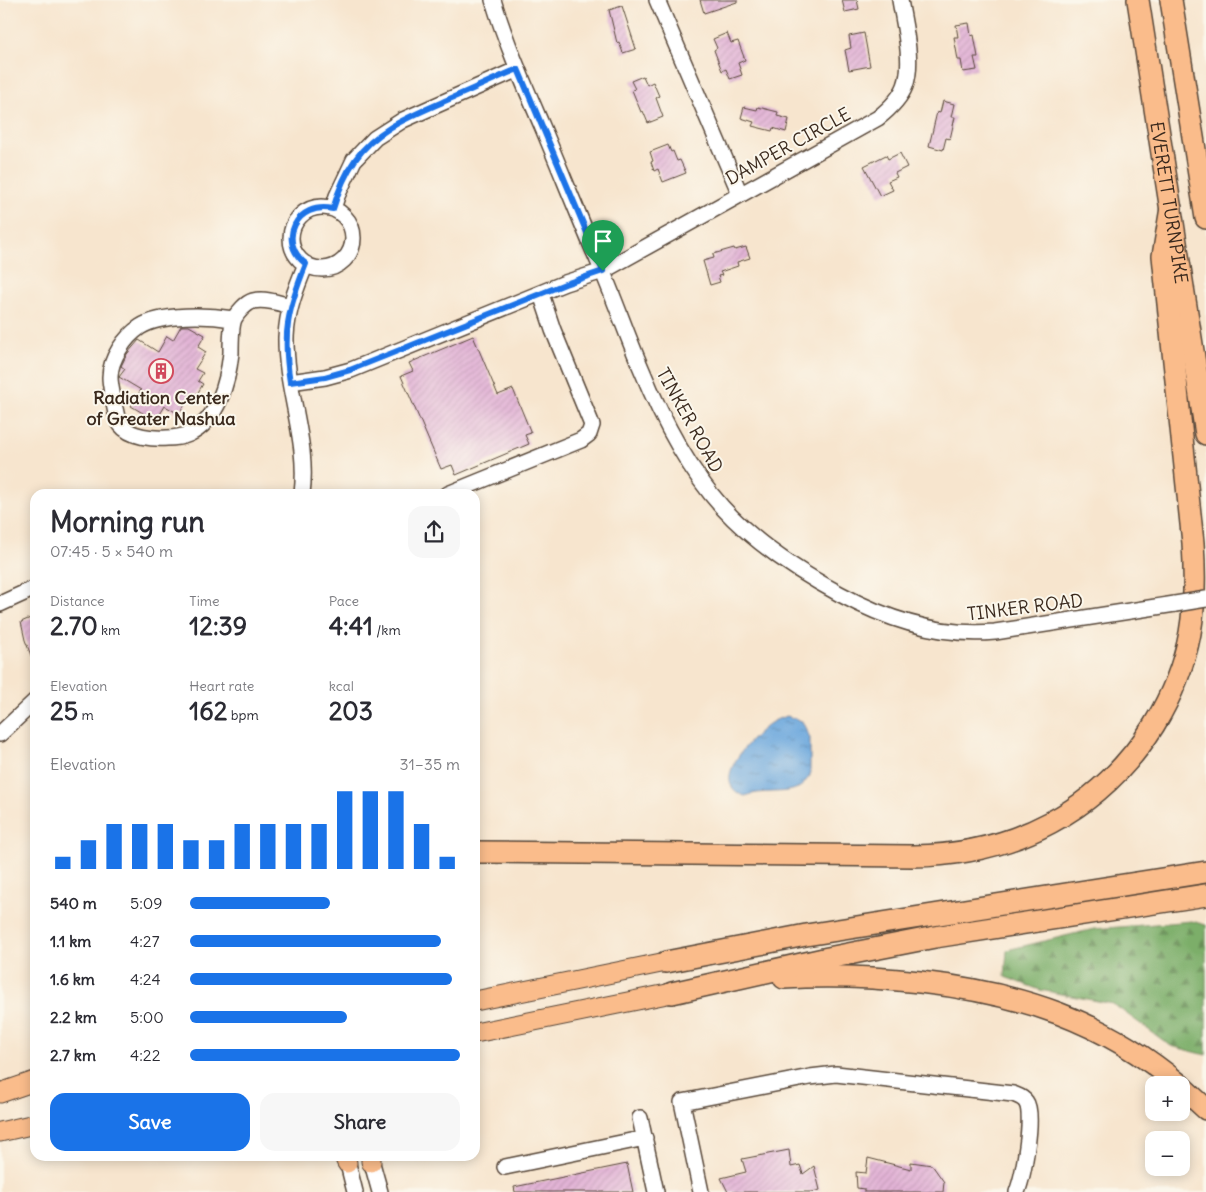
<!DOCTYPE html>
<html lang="en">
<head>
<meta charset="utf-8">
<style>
	:root { --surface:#fff; --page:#f7f7f7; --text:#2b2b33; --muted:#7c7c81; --accent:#1a73e8 }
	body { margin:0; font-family:Delius,sans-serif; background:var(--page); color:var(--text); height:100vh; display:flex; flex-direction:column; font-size:19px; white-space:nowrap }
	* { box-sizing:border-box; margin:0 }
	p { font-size:16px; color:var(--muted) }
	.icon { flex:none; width:28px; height:28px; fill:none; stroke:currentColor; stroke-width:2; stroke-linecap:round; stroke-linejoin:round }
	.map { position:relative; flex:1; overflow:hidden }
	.drawer { position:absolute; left:30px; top:489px; width:450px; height:672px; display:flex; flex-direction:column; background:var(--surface); border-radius:15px; box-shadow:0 2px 12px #0003 }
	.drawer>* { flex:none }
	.controls { position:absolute; left:1145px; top:1076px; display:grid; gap:10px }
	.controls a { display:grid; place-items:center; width:45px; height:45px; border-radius:10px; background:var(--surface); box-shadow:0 2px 12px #0003; font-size:25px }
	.pin { position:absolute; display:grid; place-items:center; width:42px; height:42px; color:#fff; margin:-51px -21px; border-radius:50% 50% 50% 0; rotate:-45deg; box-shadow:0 0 5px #0007 }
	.pin .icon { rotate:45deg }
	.round { display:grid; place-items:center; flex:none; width:52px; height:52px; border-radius:15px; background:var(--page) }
	.headline { display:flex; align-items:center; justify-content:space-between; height:85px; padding:0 20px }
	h1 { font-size:28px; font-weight:700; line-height:38px }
	.metrics { display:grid; grid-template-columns:repeat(3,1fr); gap:8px; height:85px; padding:5px 20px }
	.metrics div { display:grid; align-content:center }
	.metrics b { font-size:25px; font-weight:700 }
	.metrics small { font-size:14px; font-weight:400 }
	.metrics p { font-size:14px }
	.chart { height:140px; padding:10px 20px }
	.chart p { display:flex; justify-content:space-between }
	.chart svg { width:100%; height:90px; margin-top:5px; stroke:var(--accent); stroke-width:6 }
	.button { display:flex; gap:10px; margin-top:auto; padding:10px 20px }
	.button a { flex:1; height:58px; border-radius:15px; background:var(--accent); color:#fff; font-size:20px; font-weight:700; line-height:58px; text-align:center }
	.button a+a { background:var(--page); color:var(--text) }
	ul { padding:0 20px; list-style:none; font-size:16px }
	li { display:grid; grid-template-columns:80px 60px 1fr; align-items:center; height:38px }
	li i { height:12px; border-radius:6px; background:var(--accent) }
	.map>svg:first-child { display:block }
</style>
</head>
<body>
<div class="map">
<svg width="1206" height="1192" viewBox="0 0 1206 1192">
	<defs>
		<pattern id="forest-firs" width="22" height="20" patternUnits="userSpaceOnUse" patternTransform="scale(1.25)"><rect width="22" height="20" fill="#7cae69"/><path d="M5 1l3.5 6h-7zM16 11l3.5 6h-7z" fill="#678e56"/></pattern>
		<pattern id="water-ripples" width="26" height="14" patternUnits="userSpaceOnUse" patternTransform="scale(1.25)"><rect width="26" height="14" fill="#6da8dd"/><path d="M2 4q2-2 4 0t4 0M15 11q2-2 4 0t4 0" fill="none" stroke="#5b89b3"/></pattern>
		<pattern id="building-hatch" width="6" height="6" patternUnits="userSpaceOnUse" patternTransform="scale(1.25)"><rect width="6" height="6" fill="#e2b3d6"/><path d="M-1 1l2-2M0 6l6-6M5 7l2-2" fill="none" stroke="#c39ab7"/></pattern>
	</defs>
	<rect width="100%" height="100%" fill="#fbf7ec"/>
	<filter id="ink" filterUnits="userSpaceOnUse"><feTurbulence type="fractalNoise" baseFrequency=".02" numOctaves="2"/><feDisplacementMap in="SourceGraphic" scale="10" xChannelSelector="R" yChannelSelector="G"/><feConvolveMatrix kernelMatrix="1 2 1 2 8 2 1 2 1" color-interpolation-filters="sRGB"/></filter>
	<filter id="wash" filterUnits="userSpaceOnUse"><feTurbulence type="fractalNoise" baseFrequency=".0096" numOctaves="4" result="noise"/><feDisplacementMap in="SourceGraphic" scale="20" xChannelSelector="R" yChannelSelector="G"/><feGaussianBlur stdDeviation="1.12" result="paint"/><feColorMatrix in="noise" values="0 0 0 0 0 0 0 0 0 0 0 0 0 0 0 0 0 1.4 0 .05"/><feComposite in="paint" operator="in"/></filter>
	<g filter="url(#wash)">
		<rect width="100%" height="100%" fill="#f7e5ce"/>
		<path fill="url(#forest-firs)" stroke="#5c6c44" d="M1192,921L1206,925V1055L1171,1046L1113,1004L1040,990L1005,977L1007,950L1094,929Z"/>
		<path fill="url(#water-ripples)" stroke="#54697e" d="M787,716L802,721L810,738V776C806,780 803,786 798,788C783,795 763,789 745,796C706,783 752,737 769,724C774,720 781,718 787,716Z"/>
		<g id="blocks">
			<path fill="url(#building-hatch)" d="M700,0H737V2L704,13Z
				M842,0H857L859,9L845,12Z
				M622,6L636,49L623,53L619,42L617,43L609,10Z
				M969,23L971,36L974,35L978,57H974L977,70L963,72L961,60H958L954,37H958L956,25Z
				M727,33L731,43L738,41L745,60L738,63L742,75L730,79L726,69L722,71L714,50L717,48L713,39Z
				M864,33L870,66L849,70L845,50L851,48L849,36Z
				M643,76L647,85L653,82L659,96L656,98L663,117L648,123L643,111L641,112L632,90L635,89L631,81Z
				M943,101L954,104L951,117H955L950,139L946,138L943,150L929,146L937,112L940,113Z
				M744,107L757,110L758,107L778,112L777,116L789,119L786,132L773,128L772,131L752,126L754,122L741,118Z
				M668,145L671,152L673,151L677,161L680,160L686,173L663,182L658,169L654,171L651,162L653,161L650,152Z
				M900,153L907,167L895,173L897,177L888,181L893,190L880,196L864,166L886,155L888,159Z
				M746,247L750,258L737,262L738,266L720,272L722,275L718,276L720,282L710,285L703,261L714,258L713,254L734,248L735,250Z
				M181,326H189L205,335L198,347L206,352L195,369L203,373L198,381L203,384L194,399L190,397L179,414L165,406L156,421L131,406L141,390L119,377L125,369L121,366L127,354L139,340L158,352L167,336L173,340Z
				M473,336L498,395L513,389L531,433L525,435L529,444L456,475L452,465L441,469L401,376L413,371L409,363Z
				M35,616V663H34L25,640L21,622Z
				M789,1150L791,1167L800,1165L803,1174L814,1166L820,1190L812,1192H728L721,1178L746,1172L742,1159Z
				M868,1158L911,1169V1162L932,1165L944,1182L943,1192H864V1189L857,1188L856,1172L866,1173Z
				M627,1164L633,1192H515L514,1187Z"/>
		</g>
	</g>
	<g filter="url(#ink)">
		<use href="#blocks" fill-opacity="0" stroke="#574638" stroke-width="1"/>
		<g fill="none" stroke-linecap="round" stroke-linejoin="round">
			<defs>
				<path id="minor" d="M493,0C506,43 524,84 542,126C561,171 579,217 599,263C614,297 626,333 641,368C661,417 686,467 722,507C755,543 797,571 840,594C888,620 940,637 995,632L1175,604
					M657,0L740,194
					M291 238a31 31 0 1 1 62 0a31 31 0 1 1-62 0Z
					M333,209L337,196L354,160L375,138L403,120L518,69
					M233,319C209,315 162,313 140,327C125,337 110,359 110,377C110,386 113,395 114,404C116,411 116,419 121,425C130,437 154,439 167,438C175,438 182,437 189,434C218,421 228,381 231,353C231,345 231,326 234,319C237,313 246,303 253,301C265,298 279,303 290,306
					M290,382L325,377L351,370L565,283L603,271L878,118C888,110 900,99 905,86C914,62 904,25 900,0
					M302,494C309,440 285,390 286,337C287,311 296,288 306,264
					M448,494L581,440L589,434L592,425L553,330L541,294
					M0,604L35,588
					M0,734L35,701
					M640,1118L656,1192
					M346,1156L355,1192
					M370,1156L380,1192
					M505,1167L645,1138
					M701,1192L682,1102L810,1077L836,1074L1013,1094C1018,1096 1023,1097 1026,1102C1035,1114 1023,1177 1017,1192"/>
				<path id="major" d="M475,1001L666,962
					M475,1033L672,993
					M0,1093L35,1081
					M0,1132L35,1124
					M344,1156L347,1163
					M371,1156V1162"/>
				<g id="highway">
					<path id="s1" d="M1138,0L1206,434"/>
					<path d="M1171,0L1206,218"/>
					<path d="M475,852L913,856C1013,855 1100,811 1154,725C1171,697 1184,665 1190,633C1195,604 1195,573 1193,543L1163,256L1171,208"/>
					<path d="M666,962L806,935L1206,872"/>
					<path d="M784,978C830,975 874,977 920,982C1019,993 1103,1020 1180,1085"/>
					<path d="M672,993L828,958L935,937L1206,895"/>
					<path d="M1181,1086L1206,1109"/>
				</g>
			</defs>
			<use href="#minor" stroke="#574638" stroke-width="18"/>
			<use href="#major" stroke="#574638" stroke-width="21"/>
			<use href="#highway" stroke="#574638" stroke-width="24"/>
			<use href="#minor" stroke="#fff" stroke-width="15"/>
			<use href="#major" stroke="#fabc8b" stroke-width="19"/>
			<use href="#highway" stroke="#fabc8b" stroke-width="21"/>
			<defs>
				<path id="minor-bridge" d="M1175,604L1206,599"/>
			</defs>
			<use href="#minor-bridge" stroke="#574638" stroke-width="18" stroke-linecap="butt"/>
			<use href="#minor-bridge" stroke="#fff" stroke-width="15"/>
		</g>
	</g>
	<g fill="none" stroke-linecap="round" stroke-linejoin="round" filter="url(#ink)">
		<defs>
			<path id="route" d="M518,69L603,271L565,284L350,370L325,377L290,382C282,333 288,309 306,264C276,241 297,201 333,209C338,192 345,174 355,160C377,128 414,115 447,100C471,90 494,79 518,69Z"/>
		</defs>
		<use href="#route" stroke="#fff" stroke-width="10"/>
		<use href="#route" stroke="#1a73e8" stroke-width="6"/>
	</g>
	<defs>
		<symbol id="building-ring" viewBox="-11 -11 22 22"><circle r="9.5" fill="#fbf7ec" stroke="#d1495b" stroke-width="1.5"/><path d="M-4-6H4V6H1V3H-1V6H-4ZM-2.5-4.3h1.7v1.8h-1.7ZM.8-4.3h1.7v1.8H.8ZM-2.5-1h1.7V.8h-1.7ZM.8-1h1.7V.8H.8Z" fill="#d1495b"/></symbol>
	</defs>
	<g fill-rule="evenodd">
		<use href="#building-ring" x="147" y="357" width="28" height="28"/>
	</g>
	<g text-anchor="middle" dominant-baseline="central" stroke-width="4" stroke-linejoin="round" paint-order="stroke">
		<g font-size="18" fill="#3b2a1e" stroke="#fbf7ec">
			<text transform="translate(788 146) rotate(-29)">DAMPER CIRCLE</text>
			<text stroke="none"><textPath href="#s1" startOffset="205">EVERETT TURNPIKE</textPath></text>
			<text transform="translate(690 420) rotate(61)">TINKER ROAD</text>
			<text transform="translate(1025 607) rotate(-7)">TINKER ROAD</text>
		</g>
		<g font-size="18" font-weight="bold" fill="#3b2a1e" stroke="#fbf7ec">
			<text x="161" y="397">Radiation Center<tspan x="161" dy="21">of Greater Nashua</tspan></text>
		</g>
	</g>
</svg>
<div class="controls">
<a>+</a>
<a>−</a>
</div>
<div class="pin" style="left:603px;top:271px;background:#1e9e55"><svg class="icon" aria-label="arrive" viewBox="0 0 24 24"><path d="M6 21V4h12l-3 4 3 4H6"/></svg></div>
<section class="drawer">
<div class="headline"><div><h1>Morning run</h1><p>07:45 · 5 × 540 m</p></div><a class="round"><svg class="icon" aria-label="share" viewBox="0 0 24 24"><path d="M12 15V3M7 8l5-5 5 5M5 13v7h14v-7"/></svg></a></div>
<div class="metrics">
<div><p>Distance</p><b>2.70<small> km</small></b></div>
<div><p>Time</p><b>12:39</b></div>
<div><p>Pace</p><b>4:41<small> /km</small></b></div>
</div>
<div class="metrics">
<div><p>Elevation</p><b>25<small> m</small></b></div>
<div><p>Heart rate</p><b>162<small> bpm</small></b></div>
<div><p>kcal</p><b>203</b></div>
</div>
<div class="chart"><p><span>Elevation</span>31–35 m</p>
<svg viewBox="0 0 160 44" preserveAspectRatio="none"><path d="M5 44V38M15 44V30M25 44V22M35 44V22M45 44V22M55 44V30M65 44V30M75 44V22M85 44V22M95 44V22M105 44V22M115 44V6M125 44V6M135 44V6M145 44V22M155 44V38"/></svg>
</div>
<ul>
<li><b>540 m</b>5:09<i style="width:52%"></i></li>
<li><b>1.1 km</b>4:27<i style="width:93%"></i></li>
<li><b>1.6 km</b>4:24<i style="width:97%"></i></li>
<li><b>2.2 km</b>5:00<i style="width:58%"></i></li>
<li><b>2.7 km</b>4:22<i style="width:100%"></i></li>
</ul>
<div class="button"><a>Save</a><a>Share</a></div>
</section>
</div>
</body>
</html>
